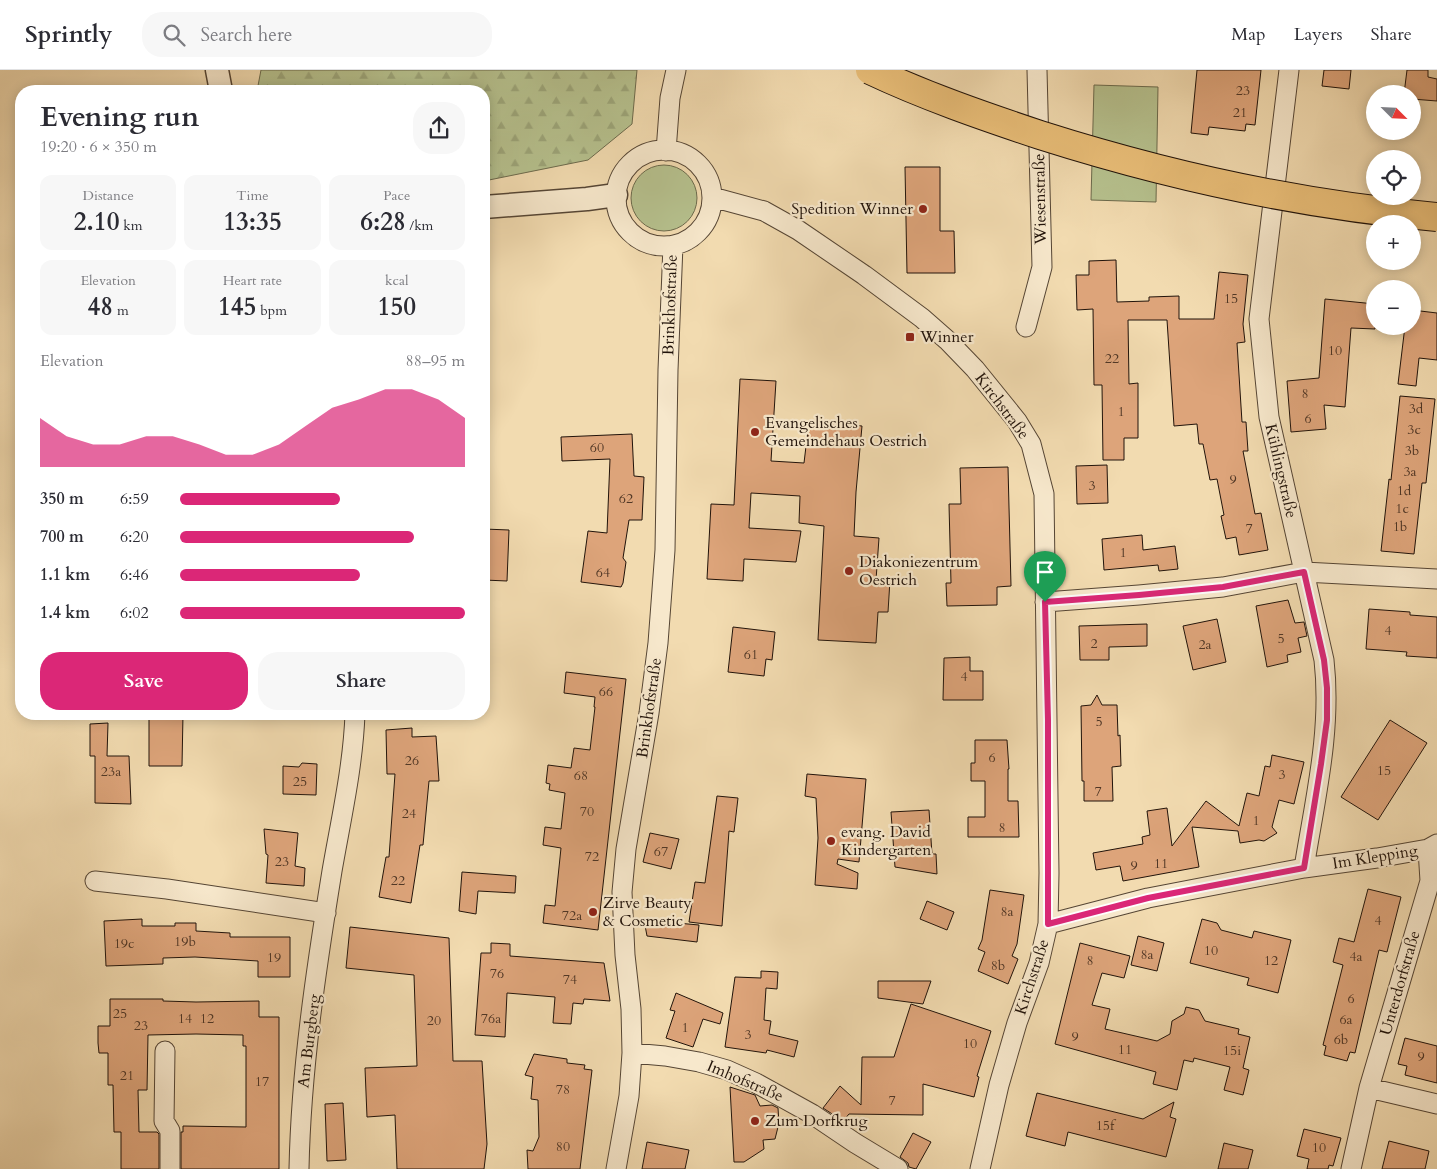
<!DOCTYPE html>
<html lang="en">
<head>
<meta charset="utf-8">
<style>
	:root { --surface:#fff; --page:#f7f7f7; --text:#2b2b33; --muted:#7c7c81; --line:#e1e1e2; --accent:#db2777 }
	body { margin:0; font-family:Cardo,serif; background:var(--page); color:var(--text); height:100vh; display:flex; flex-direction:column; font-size:19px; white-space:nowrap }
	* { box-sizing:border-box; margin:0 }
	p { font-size:16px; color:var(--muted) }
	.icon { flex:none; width:28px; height:28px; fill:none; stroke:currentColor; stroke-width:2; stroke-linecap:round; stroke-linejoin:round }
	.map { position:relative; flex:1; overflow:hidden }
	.drawer { position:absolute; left:15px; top:15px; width:475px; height:635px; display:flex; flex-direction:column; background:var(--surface); border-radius:20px; box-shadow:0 2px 12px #0003 }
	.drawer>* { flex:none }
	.needle { width:32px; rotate:114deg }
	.tools { position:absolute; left:1366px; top:15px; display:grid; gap:10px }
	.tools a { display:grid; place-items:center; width:55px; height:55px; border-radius:50%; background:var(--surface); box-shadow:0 2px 12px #0003; font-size:25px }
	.pin { position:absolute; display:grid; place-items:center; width:42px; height:42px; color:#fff; margin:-51px -21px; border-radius:50% 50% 50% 0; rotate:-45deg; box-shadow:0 0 5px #0007 }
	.pin .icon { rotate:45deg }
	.round { display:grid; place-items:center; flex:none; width:52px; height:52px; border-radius:20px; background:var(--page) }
	.summary { display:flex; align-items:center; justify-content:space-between; height:85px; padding:0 25px }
	h1 { font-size:28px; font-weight:700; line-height:38px }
	.stats { display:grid; grid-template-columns:repeat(3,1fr); gap:8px; height:85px; padding:5px 25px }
	.stats div { display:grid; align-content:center; border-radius:12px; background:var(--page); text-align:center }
	.stats b { font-size:25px; font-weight:700 }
	.stats small { font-size:14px; font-weight:400 }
	.stats p { font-size:14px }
	.chart { height:140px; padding:10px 25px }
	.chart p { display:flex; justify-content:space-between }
	.chart svg { width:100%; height:90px; margin-top:5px; fill:var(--accent); opacity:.7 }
	.button { display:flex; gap:10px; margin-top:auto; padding:10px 25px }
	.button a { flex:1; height:58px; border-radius:20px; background:var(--accent); color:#fff; font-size:20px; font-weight:700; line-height:58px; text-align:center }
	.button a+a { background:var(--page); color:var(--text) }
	ul { padding:0 25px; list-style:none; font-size:16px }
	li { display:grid; grid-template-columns:80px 60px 1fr; align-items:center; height:38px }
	li i { height:12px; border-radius:6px; background:var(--accent) }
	header { display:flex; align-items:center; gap:30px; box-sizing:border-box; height:70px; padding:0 25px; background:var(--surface); border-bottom:1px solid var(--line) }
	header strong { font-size:24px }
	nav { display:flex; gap:28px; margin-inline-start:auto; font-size:18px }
	.search { width:350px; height:45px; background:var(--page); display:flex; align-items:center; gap:12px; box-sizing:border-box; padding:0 18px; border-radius:20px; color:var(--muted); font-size:19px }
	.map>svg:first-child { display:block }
</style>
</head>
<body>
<header>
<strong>Sprintly</strong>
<div class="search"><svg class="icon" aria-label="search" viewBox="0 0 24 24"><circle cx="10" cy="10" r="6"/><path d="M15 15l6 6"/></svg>Search here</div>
<nav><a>Map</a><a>Layers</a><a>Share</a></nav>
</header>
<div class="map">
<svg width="1437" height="1099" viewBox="0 0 1437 1099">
	<defs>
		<pattern id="forest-firs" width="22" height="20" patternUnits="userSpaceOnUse" patternTransform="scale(1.25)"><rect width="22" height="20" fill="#b6c18e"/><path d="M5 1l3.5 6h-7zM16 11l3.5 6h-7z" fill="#9ca579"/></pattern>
	</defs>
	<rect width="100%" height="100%" fill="#f2dbb0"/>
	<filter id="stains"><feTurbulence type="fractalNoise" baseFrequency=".004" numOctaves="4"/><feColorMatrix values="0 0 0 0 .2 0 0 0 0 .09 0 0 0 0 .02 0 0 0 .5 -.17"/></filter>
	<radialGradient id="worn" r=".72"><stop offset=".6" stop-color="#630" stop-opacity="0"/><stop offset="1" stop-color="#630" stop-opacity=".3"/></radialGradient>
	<path fill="#b6c18e" stroke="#6c6a4c" d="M1094,15L1158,17L1156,132L1091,130Z
		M631 128a33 33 0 1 1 66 0a33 33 0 1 1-66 0Z"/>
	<path fill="url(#forest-firs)" stroke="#6c6a4c" d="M261,0H637L632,54L588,90L484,111V21H257Z"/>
	<path fill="#dda47a" stroke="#21130a" d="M1197,0H1261L1255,55L1246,54L1245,61L1209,57L1208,65L1191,63Z
		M1324,0H1351L1349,19L1322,16Z
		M1407,0H1428V7L1437,9V31L1412,29V24H1404Z
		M905,97H940V161H954L955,203H907Z
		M1116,190L1117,232L1149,231V227L1179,226V249H1214L1219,202L1248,205L1243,254L1245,272L1237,273L1242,352H1246L1248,381H1243L1255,444L1261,443L1268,480L1239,485L1236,467L1226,469L1221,446L1224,445L1217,409L1210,410L1203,374H1199L1197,354L1174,356L1167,250H1128L1129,314L1138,313V368H1124V390H1103L1102,315H1094L1093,239L1077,240L1076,205H1089V191Z
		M1325,229L1375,234V259L1351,258L1345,337L1324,335L1326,359L1291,362L1287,311L1319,308Z
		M1412,240L1437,243V290L1419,288L1416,316L1398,314L1405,256H1412Z
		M740,309L776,311L771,391L804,393L809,351L862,356L856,422L854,466L879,468L876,510H890L888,542H878L876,573L818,570L824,456L799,453L800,426L751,423L749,458L801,461L796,492L744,489L743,511L707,509L711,434L734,435Z
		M1400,326L1435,329L1426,413H1422L1414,484L1381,481L1389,409L1391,410Z
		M632,364L634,406L644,407L642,450H629L623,488L626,492L623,513L621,517L581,512L588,461L607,463L610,389L562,391L561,367Z
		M1107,395L1108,433L1077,434L1076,396Z
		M1008,397L1011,516L997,517V535L947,536L946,513H951L949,434H961L960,398Z
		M484,459L509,460L507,511L484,510Z
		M1142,465L1143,480L1175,476L1178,499L1159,501L1158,495L1104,500L1102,469Z
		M1288,530L1295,553L1304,552L1307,566L1298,568L1301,582L1287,585L1288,592L1267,597L1256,536Z
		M1369,539L1410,542V545L1437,547V588L1406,586L1407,582L1366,579Z
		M1217,549L1226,592L1193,600L1183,556Z
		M1147,554V576L1109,577V590H1080L1079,556Z
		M733,557L775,562L772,590L766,589L764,606L728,602Z
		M970,587V601H983V630H943L944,588Z
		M566,602L626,609L598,860L543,853L545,835L555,836L561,778L543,775L545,757L561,759L565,723L549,720L550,714L546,713L548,695L571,698L574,678L590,680L595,637H594L595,627L564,623Z
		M1097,625L1102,635H1117L1118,666L1120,665L1121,696L1112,697L1113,731H1084V711H1082L1081,636L1091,635Z
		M149,644H183L182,696H149Z
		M1390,650L1427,673L1378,750L1341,727Z
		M108,653L107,686H129L131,734L95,733V686H90V654Z
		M412,658V667L436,666L439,711H429L423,775H420L411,833L379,827L386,787H389L395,704H387L386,660Z
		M975,670H1007L1009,699H1008V731H1018L1019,767H968V747H985V711H971V693H975Z
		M1272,685L1304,692L1294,734L1279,730L1272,757L1277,763L1264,771L1259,770L1240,773L1238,761L1192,757L1199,797L1123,811L1120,796L1096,800L1093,783L1143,774L1142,767L1150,765L1147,741L1167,738L1172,776L1206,731L1239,756L1247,723L1259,726L1265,696L1270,697Z
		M302,693L317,694L316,725L283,724V696L299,697Z
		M807,704L866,709L859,792L838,789L837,794L858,803L857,819L815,815L818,768L816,728L805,726Z
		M717,726L738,728L734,762L729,761L722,856L689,852L695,812L705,813Z
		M929,740L932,784H936L937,804L895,797L891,742Z
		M264,759L298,763L295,796L305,798L304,816L266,813L268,785L266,784Z
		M650,763L679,769L671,799L643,792Z
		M462,802L516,806L515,823L478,821L476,844L459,841Z
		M1368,819L1401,827L1387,882L1379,880L1355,983L1350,982L1347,991L1324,985L1326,976L1323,975L1343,895L1333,892L1339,868L1354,872Z
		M990,820L1024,825L1017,874L1012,886L1018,889L1008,914L978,901L985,882L978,879L982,870Z
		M927,831L954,842L947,860L920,849Z
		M142,849V856H175V853H196V861L230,863V867H290V907H258V891L195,887L163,888V894L106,896L104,851Z
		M1202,849L1217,853L1221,860L1252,868L1254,861L1291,870L1278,923L1247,915L1249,908L1190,893Z
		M644,850L699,855L697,872L647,866Z
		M350,857L449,868L453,991H482L487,1074L484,1099H397L395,1045L367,1047L365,998L417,996L414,905L346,898Z
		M1138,866L1164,873L1157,901L1131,895Z
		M491,873L510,874V886L604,893L610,931L584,929L583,934L573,933L571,954L553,953L555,927L507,923L505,967L475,965L481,883H491Z
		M1080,873L1130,886L1124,908L1102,903L1092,935L1110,939L1105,959L1157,971L1170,964L1172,951L1184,944L1186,937L1199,940L1205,951L1239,959L1238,964L1250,967L1243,998L1249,1000L1243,1025L1224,1020L1230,997L1194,988L1193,992L1184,990L1177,1020L1153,1014L1156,1002L1055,974Z
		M761,901L778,902L777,919L766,918L764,950L771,951L769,964L798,971L794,987L767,980L766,983L725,977L735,907L761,908Z
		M878,911H931L923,934L878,928Z
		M676,923L723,943L720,954L703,949L693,977L666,968L675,941L670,940Z
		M110,929H163V931L196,932L259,931V947H279V1099H181V1062H183V1056L246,1057V976H243V965L196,964L148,965L147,1020H138L139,1062H157L159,1064V1099H121V1062H114L113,1015H108V983H99L98,973V956H110Z
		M911,934L991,961L977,1006L979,1007L974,1027L923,1014V1045L849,1044L843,1051L823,1038L840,1016L861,1035L862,987H894Z
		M1405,968L1437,976V1013L1405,1005L1407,996L1398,994Z
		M534,984L567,989V993L585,995L584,999L592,1000L580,1099H528L527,1080L533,1081L539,1067L538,1030L531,1029L533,1007L525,1005Z
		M730,1017L755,1025L760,1036L772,1035L778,1038L779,1053L775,1069L763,1070L764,1079L744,1092H734Z
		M1037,1023L1143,1049L1174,1032L1170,1047L1176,1049L1166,1087L1068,1062L1065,1076L1026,1066Z
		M343,1033L346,1090L327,1091L325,1034Z
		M1304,1059L1341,1068L1333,1096L1329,1095L1328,1099H1307L1309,1089L1297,1086Z
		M913,1063L931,1072L916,1099L909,1097L908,1093L900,1087Z
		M1389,1071L1429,1081L1425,1099H1382Z
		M647,1072L689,1080L685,1099H642Z
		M1224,1073L1253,1080L1248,1099H1218Z"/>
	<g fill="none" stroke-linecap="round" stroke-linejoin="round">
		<defs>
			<path id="minor" d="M1289,0L1259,249L1269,347L1324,590C1332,660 1315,729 1304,798
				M616 128a48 48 0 1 1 96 0a48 48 0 1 1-96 0Z
				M666,81L670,28L676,0
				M712,127L764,141L798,160L864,205L922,248L947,270L975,299L1017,351L1031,374L1044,424L1049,803L1048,854L1039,893L1017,953L999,1015L980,1099
				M1026,257L1042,197L1037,0
				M1045,532L1139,525L1223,517L1304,502L1437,509
				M95,811L167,819L326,843
				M1048,854L1148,828L1304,798L1377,788L1428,779L1437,774
				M165,981L164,1051L170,1061V1099
				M632,983L665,986L699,992L727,1000L756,1013L812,1044L855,1073L898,1099
				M1369,1018L1437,1034
				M299,1099C301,999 316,900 332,801C341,749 353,697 355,644
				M616,1099L629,1026L632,983L631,939L625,885L622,822L626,779L649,643L658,573L665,480L668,300L673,175
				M1351,1099L1369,1018L1430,811L1428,779"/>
			<path id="tertiary" d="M217,0L221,21
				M484,137L587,129L616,125"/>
		</defs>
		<use href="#minor" stroke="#554534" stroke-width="21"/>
		<use href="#tertiary" stroke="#554534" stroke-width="25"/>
		<use href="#minor" stroke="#f7e8cc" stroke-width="19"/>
		<use href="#tertiary" stroke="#f7e8cc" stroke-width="22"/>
		<defs>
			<path id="motorway-bridge" d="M870,0C925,26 983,46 1040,65C1169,106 1302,135 1437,147"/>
		</defs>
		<use href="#motorway-bridge" stroke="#21130a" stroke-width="30" stroke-linecap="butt"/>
		<use href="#motorway-bridge" stroke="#e9be78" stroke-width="28"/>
	</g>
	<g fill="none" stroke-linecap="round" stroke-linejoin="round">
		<defs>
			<path id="route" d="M1304,502L1324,590L1327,618V650L1321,694L1304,798L1148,828L1048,854V650L1045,532L1139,525L1223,517Z"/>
		</defs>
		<use href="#route" stroke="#fff" stroke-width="10"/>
		<use href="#route" stroke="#db2777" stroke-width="6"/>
	</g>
	<g fill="#8f2418" stroke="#f7e8cc" stroke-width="2">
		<circle cx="923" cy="139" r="5"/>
		<rect x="905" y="262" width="10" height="10" rx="2.5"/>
		<circle cx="755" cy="362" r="5"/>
		<circle cx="849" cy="501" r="5"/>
		<circle cx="831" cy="771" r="5"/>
		<circle cx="593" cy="842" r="5"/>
		<circle cx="755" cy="1051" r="5"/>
	</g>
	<g text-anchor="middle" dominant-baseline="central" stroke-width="4.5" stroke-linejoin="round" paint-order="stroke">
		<g font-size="14" fill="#503726">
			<text x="1243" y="20">23</text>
			<text x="1240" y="42">21</text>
			<text x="1231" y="228">15</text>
			<text x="1335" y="280">10</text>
			<text x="1112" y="288">22</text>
			<text x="1305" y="323">8</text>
			<text x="1416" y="338">3d</text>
			<text x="1121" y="341">1</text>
			<text x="1308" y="348">6</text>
			<text x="1414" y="359">3c</text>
			<text x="597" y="377">60</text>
			<text x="1412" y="380">3b</text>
			<text x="1410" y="401">3a</text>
			<text x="1233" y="409">9</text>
			<text x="1092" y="415">3</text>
			<text x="1404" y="420">1d</text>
			<text x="626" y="428">62</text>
			<text x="1402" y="438">1c</text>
			<text x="1400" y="456">1b</text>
			<text x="1249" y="458">7</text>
			<text x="1123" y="482">1</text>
			<text x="603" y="502">64</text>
			<text x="1388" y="560">4</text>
			<text x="1281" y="568">5</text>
			<text x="1094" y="573">2</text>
			<text x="1205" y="574">2a</text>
			<text x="751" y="584">61</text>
			<text x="964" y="606">4</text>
			<text x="606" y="621">66</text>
			<text x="1099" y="651">5</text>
			<text x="992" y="687">6</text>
			<text x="412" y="690">26</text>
			<text x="1384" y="700">15</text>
			<text x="111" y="701">23a</text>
			<text x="1282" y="704">3</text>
			<text x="581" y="705">68</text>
			<text x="300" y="711">25</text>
			<text x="1098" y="721">7</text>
			<text x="587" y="741">70</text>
			<text x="409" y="743">24</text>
			<text x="1256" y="750">1</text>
			<text x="1002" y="757">8</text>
			<text x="661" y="781">67</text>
			<text x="592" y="786">72</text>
			<text x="282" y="791">23</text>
			<text x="1161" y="793">11</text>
			<text x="1134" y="795">9</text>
			<text x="398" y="810">22</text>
			<text x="1007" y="841">8a</text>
			<text x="572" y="845">72a</text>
			<text x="1378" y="850">4</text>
			<text x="185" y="871">19b</text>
			<text x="124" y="873">19c</text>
			<text x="1211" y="880">10</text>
			<text x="1147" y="884">8a</text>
			<text x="1356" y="886">4a</text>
			<text x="274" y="887">19</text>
			<text x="1090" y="890">8</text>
			<text x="1271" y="890">12</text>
			<text x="998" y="895">8b</text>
			<text x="497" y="903">76</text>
			<text x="570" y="909">74</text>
			<text x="1351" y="928">6</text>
			<text x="120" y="943">25</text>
			<text x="185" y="948">14</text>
			<text x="207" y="948">12</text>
			<text x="491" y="948">76a</text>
			<text x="1346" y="949">6a</text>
			<text x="434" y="950">20</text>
			<text x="141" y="955">23</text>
			<text x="685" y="957">1</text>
			<text x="748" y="964">3</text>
			<text x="1075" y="966">9</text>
			<text x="1341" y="969">6b</text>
			<text x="970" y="973">10</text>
			<text x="1125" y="979">11</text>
			<text x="1232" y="980">15i</text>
			<text x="1421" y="986">9</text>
			<text x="127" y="1005">21</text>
			<text x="262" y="1011">17</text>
			<text x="563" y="1019">78</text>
			<text x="892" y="1030">7</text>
			<text x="1105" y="1055">15f</text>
			<text x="563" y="1076">80</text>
			<text x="1319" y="1077">10</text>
		</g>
		<g font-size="16" fill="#21130a" stroke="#f7e8cc">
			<text transform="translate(1040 129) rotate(-91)">Wiesenstraße</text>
			<text transform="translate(670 235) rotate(-88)">Brinkhofstraße</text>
			<text transform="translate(1002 336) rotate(53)">Kirchstraße</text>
			<text transform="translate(1281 401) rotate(77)">Kühlingstraße</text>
			<text transform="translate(649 638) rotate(-82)">Brinkhofstraße</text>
			<text transform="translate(1375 787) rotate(-9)">Im Klepping</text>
			<text transform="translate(1032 907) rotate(-72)">Kirchstraße</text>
			<text transform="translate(1400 913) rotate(-74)">Unterdorfstraße</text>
			<text transform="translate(309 971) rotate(-83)">Am Burgberg</text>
			<text transform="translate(745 1011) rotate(23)">Imhofstraße</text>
		</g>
		<g font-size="16" fill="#21130a" stroke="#f7e8cc" text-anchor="start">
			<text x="913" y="139" text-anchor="end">Spedition Winner</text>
			<text x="920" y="267">Winner</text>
			<text x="765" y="353">Evangelisches<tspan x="765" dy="18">Gemeindehaus Oestrich</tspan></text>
			<text x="859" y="492">Diakoniezentrum<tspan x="859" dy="18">Oestrich</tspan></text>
			<text x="841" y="762">evang. David<tspan x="841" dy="18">Kindergarten</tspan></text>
			<text x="603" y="833">Zirve Beauty<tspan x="603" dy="18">&amp; Cosmetic</tspan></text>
			<text x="765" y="1051">Zum Dorfkrug</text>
		</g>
	</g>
	<rect width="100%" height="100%" filter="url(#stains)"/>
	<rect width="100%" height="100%" fill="url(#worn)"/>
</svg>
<div class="tools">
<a><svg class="needle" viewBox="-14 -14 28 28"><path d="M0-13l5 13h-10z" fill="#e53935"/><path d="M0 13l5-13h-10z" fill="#7c7c81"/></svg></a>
<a><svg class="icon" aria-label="locate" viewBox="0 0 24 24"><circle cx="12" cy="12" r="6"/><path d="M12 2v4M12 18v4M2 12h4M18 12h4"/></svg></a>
<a>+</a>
<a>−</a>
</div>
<div class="pin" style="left:1045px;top:532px;background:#1e9e55"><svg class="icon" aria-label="arrive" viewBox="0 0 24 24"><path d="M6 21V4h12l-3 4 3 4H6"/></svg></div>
<section class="drawer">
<div class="summary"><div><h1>Evening run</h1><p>19:20 · 6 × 350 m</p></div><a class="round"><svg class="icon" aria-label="share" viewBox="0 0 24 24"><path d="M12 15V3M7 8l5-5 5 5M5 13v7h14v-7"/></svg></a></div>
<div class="stats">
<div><p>Distance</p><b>2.10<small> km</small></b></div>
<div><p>Time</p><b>13:35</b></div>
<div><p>Pace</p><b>6:28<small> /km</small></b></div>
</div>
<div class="stats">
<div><p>Elevation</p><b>48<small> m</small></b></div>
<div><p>Heart rate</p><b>145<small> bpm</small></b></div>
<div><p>kcal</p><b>150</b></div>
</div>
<div class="chart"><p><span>Elevation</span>88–95 m</p>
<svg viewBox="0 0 160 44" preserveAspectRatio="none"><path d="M0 44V20L10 29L20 33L30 33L40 29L50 29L60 33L70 38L80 38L90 33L100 24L110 15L120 11L130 6L140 6L150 11L160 20V44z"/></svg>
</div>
<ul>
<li><b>350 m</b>6:59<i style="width:56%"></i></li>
<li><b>700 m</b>6:20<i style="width:82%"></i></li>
<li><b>1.1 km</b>6:46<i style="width:63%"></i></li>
<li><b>1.4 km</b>6:02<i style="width:100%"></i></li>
</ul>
<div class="button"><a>Save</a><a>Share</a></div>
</section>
</div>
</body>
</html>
